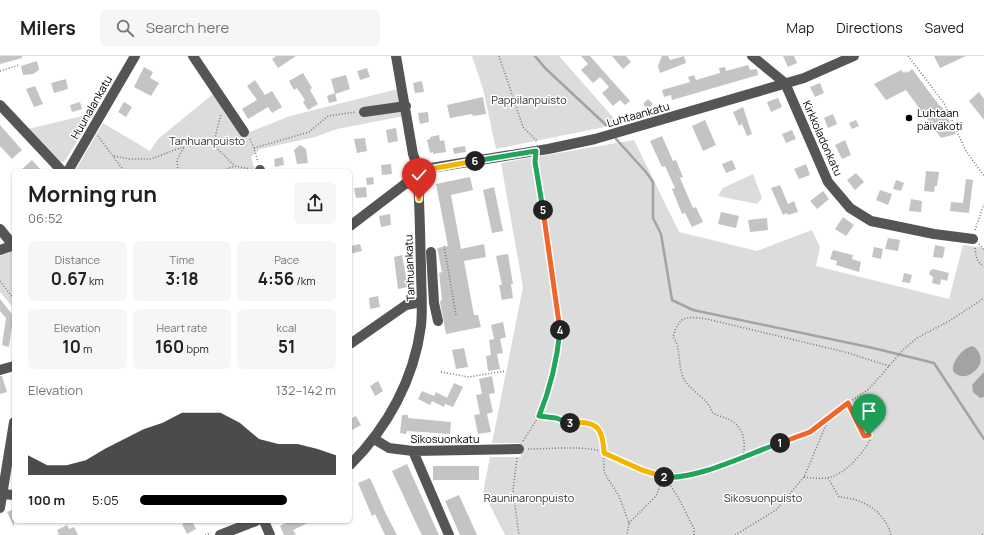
<!DOCTYPE html>
<html lang="en">
<head>
<meta charset="utf-8">
<style>
	:root { --surface:#fff; --page:#f6f6f6; --text:#202124; --muted:#757577; --line:#e0e0e0; --accent:#000 }
	body { margin:0; font-family:Manrope,sans-serif; background:var(--page); color:var(--text); height:100vh; display:flex; flex-direction:column; font-size:15px; white-space:nowrap }
	* { box-sizing:border-box; margin:0 }
	p { font-size:13px; color:var(--muted) }
	.icon { flex:none; width:22px; height:22px; fill:none; stroke:currentColor; stroke-width:2; stroke-linecap:round; stroke-linejoin:round }
	.map { position:relative; flex:1; overflow:hidden }
	.drawer { position:absolute; left:12px; top:113px; width:340px; height:354px; display:flex; flex-direction:column; background:var(--surface); border-radius:6px; box-shadow:0 1px 3px #0004 }
	.drawer>* { flex:none }
	.pin { position:absolute; display:grid; place-items:center; width:34px; height:34px; color:#fff; margin:-41px -17px; border-radius:50% 50% 50% 0; rotate:-45deg; box-shadow:0 0 4px #0007 }
	.pin .icon { rotate:45deg }
	.km { position:absolute; width:20px; height:20px; margin:-10px; border-radius:50%; background:#222; color:#fff; font-size:11px; line-height:20px; text-align:center }
	.round { display:grid; place-items:center; flex:none; width:42px; height:42px; border-radius:6px; background:var(--page) }
	.headline { display:flex; align-items:center; justify-content:space-between; height:68px; padding:0 16px }
	h1 { font-size:22px; font-weight:700; line-height:30px }
	.stats { display:grid; grid-template-columns:repeat(3,1fr); gap:6px; height:68px; padding:4px 16px }
	.stats div { display:grid; align-content:center; border-radius:6px; background:var(--page); text-align:center }
	.stats b { font-size:17px; font-weight:700 }
	.stats small { font-size:11px; font-weight:400 }
	.stats p { font-size:11px }
	.chart { height:112px; padding:8px 16px }
	.chart p { display:flex; justify-content:space-between }
	.chart svg { width:100%; height:72px; margin-top:4px; fill:var(--accent); opacity:.7 }
	ul { padding:0 16px; list-style:none; font-size:13px }
	li { display:grid; grid-template-columns:64px 48px 1fr; align-items:center; height:30px }
	li i { height:10px; border-radius:5px; background:var(--accent) }
	header { display:flex; align-items:center; gap:24px; box-sizing:border-box; height:56px; padding:0 20px; background:var(--surface); border-bottom:1px solid var(--line) }
	header strong { font-size:19px }
	nav { display:flex; gap:22px; margin-inline-start:auto; font-size:14px }
	.search { width:280px; height:36px; background:var(--page); display:flex; align-items:center; gap:10px; box-sizing:border-box; padding:0 14px; border-radius:6px; color:var(--muted); font-size:15px }
	.map>svg:first-child { display:block }
</style>
</head>
<body>
<header>
<strong>Milers</strong>
<div class="search"><svg class="icon" aria-label="search" viewBox="0 0 24 24"><circle cx="10" cy="10" r="6"/><path d="M15 15l6 6"/></svg>Search here</div>
<nav><a>Map</a><a>Directions</a><a>Saved</a></nav>
</header>
<div class="map">
<svg width="984" height="479" viewBox="0 0 984 479">
	<rect width="100%" height="100%" fill="#fff"/>
	<path fill="#dcdcdc" d="M472,0H559L619,68L496,93L483,33Z
		M398,33L404,60L337,73L315,81L260,93L251,101L255,115H75L103,67L150,95L158,83L213,38L242,79L290,60Z
		M95,57L64,106L58,105L28,73Z
		M634,84L679,176L757,195L812,174L820,191L816,210L949,243L963,189L984,192V479H505L483,436L490,401H521L520,387H492L523,231L501,107Z
		M753,118L762,142L757,148L718,140L723,132Z
		M14,194V253L0,236V200Z"/>
	<path fill="#a3a3a3" d="M972,290C979,293 982,301 980,308C975,318 962,326 953,315C952,305 962,293 972,290Z
		M984,316V341L980,342L973,336L972,329Z"/>
	<g fill="none" stroke-linecap="round" stroke-linejoin="round">
		<path stroke="#a3a3a3" stroke-width="2.5" d="M535,0L545,12L606,69
			M616,83L646,116L653,126V162L661,178L672,244L693,254L873,292L934,307L984,383"/>
	</g>
	<path fill="#c4c4c4" d="M0,0H22V2L0,8Z
		M276,0H296L278,12L272,3Z
		M581,0H590L630,45L625,49L620,44L613,50L602,37L609,31L600,21L593,27L581,14L588,8Z
		M612,0H626L631,6L623,13Z
		M662,0H668L670,4L684,0L686,7L660,17L658,10Z
		M783,0H794L797,7L788,11Z
		M934,0H966L940,12Z
		M37,5L39,14L33,18L23,19L21,10Z
		M748,9L750,14L757,13L758,19L672,44L671,39L664,41L662,34L690,26L688,21L694,19L696,24L720,17L719,12L725,11L726,15Z
		M144,11L153,16L150,22L159,27L151,40L134,31Z
		M367,12L370,21L360,24L357,15Z
		M912,13L939,49L942,51L956,78L941,82L906,34L886,44L874,28L901,14L904,17L906,15L907,17Z
		M303,17L312,32L310,34L318,48L308,54L303,46L305,44L297,32L294,34L289,25Z
		M346,19L350,33L335,38L331,23Z
		M66,23L68,33L54,37L51,27Z
		M255,24L265,39L272,35L282,51L272,57L268,51L248,63L242,53L257,44L247,30Z
		M422,25L424,36L415,37L413,27Z
		M820,27L824,37L815,41L810,31Z
		M35,30L43,48L34,51L26,33Z
		M979,36L984,43V64L969,45Z
		M335,37L337,45L329,47L327,40Z
		M483,41L486,58L473,60L472,58L450,62L447,49Z
		M778,42L782,51L771,56L767,46Z
		M648,43L653,48L648,53L643,48Z
		M80,46L82,53L72,56L70,49Z
		M124,46L132,51L126,61L118,56Z
		M743,51L752,78L747,80L742,68L739,70L733,56Z
		M428,56L429,66L420,68L418,57Z
		M833,58L837,68L828,72L824,62Z
		M705,64L716,89L703,95L692,70Z
		M856,64L859,70L852,73L849,67Z
		M0,69L22,94L12,103L0,90Z
		M396,72L398,85L388,87L386,74Z
		M792,74L796,83L786,87L782,78Z
		M439,79L440,85L444,84L446,96L433,98V96L430,97L427,84L430,83V81Z
		M662,80L673,105L676,104L683,121L680,122L693,152L696,151L703,166L692,171L685,157L682,158L672,133L675,132L665,110L662,111L650,85Z
		M365,82L367,95L357,97L354,83Z
		M845,84L851,99L842,103L835,89Z
		M300,89L306,93L308,107L297,108L294,94Z
		M465,90L466,96L454,98L453,92Z
		M283,101L284,109L275,111L274,103Z
		M32,104L42,115H20Z
		M732,104L736,113L726,117L722,108Z
		M391,108L392,118L382,119L381,109Z
		M806,108L810,119L799,123L794,113Z
		M926,115L939,116L937,130H935L934,136L924,135Z
		M856,117L864,126L855,134L847,124Z
		M373,121L374,128L367,129L366,122Z
		M470,121L473,134L451,139L461,193L484,188L486,201L464,205L474,259H478L481,271L446,278L440,246L442,243L439,217L442,216L437,192L448,190L436,128Z
		M966,123L973,124L969,157L950,155L951,146L963,147Z
		M896,124L904,127L901,135L893,133Z
		M780,129L788,148L794,145L798,156L788,159L787,157L783,159L771,132Z
		M366,131L367,141L356,142L354,132Z
		M494,131L503,175L492,177L483,134Z
		M880,134L892,138L888,149L876,144Z
		M823,135L829,143L817,153L810,145Z
		M911,143L922,145L921,156L909,155Z
		M721,156L739,160L736,172L718,168Z
		M390,158L391,169L381,171L379,160Z
		M843,161L854,169L846,180L835,173Z
		M767,162L768,174L750,176L748,164Z
		M888,182L900,184L898,195L885,193Z
		M360,188L362,195L350,198V190Z
		M935,189L945,191L943,202L933,201Z
		M874,191L883,193L881,203L872,201Z
		M833,194L853,199L852,203L861,206L859,216L836,209L837,205L830,203Z
		M508,198L513,228H511L513,242L502,244L499,229H502L496,200Z
		M402,199L408,231L398,233L394,201Z
		M933,213L949,217L947,225L941,223L940,229L932,227L933,221L929,218L930,215Z
		M904,217L912,219L910,227L902,226Z
		M378,240L380,251L370,253L369,242Z
		M0,243L12,258L13,264L9,291L2,289L6,262L0,255Z
		M503,266L506,281L500,283L503,297L497,298L500,313L488,315L486,300L491,299L489,284L494,283L491,269Z
		M464,292L468,311L456,313L452,294Z
		M0,320H2L7,336L0,338Z
		M492,320L495,337L489,338L493,356L487,358L491,376L478,378L474,359L480,358L476,339L482,338L479,323Z
		M378,325L383,335L375,340L370,330Z
		M454,327L463,331L453,351L445,348L444,351L432,345L430,349L418,343L422,335L434,340L436,336L447,342Z
		M402,359H408V362L451,366L450,378L407,375L406,378L400,377Z
		M356,360L361,369L352,374L350,363Z
		M407,408L433,466L439,479H422L415,465L392,415Z
		M433,410H479V424H433Z
		M370,422L386,458L397,479H385L375,458L372,460L358,427Z
		M459,439L477,479H460L445,445Z
		M14,453V471L7,456Z
		M188,465H192L196,473L187,478L182,468Z
		M290,465H312L293,474L296,479H284L280,470Z
		M67,469L69,473L74,471L78,479H56L59,478L57,474Z"/>
	<g fill="none" stroke-linecap="round" stroke-linejoin="round">
		<path stroke="#777" stroke-width="1.5" stroke-dasharray="1 2" stroke-linecap="butt" d="M499,0L523,71L536,84V87
			M908,0L944,47L966,95L984,120
			M0,15L19,9
			M98,80L124,115
			M250,83L254,92L258,106
			M213,89L221,58
			M254,92L309,76L328,60L356,56
			M114,100L129,103H151L185,90L213,89L235,110
			M178,115L177,104L184,91
			M179,115H188
			M221,115L235,110L250,113
			M975,174L984,148
			M979,188L984,194
			M444,190L456,259
			M975,192C976,200 976,206 984,210
			M0,225L14,243
			M441,316L469,321L505,315
			M539,360L556,362L568,367L590,366L598,372L603,382L604,416L619,440L629,467L627,479
			M523,385L539,360L549,335L556,309L560,273L535,104
			M528,393C548,393 577,390 596,394C633,403 649,429 692,418L796,382L815,373L842,351L869,333L903,294L917,282L951,264L984,242
			M743,400C746,387 744,373 732,365C726,361 718,361 712,356C708,342 691,336 684,323C677,310 682,292 673,281C679,259 687,260 707,263L845,296L889,310
			M517,402L513,434L519,479
			M664,420L678,441L694,473V479
			M804,421C811,422 819,423 826,422C846,419 861,399 871,383L869,379L864,380L848,347
			M828,422L839,441C862,442 885,455 891,479
			M629,467L656,440L664,420
			M205,479L211,477
			M735,479L776,454L804,421L829,362
			M982,479L984,477"/>
		<path stroke="#555" stroke-width="10" d="M193,0L244,76
			M396,0L413,98L417,109L423,116
			M752,0L785,27L828,126L850,152L871,165L934,178L973,183
			M0,49L62,115
			M364,56L406,50
			M260,114V115
			M68,115L135,0
			M350,170L405,128L418,126
			M0,173L13,189
			M0,194L14,189
			M431,196L434,247L438,265
			M350,288L406,249L421,246
			M0,314L14,310
			M374,383L389,392L413,395L519,393
			M413,395L449,479
			M350,409C388,371 414,323 421,270C423,251 421,231 421,212C420,183 420,155 418,126L423,116L431,112L548,93L595,83L804,22L854,0
			M2,438L14,439
			M0,452L14,366
			M264,465L270,479
			M220,479L256,465"/>
	</g>
	<g fill="none" stroke-linecap="round" stroke-linejoin="round">
		<defs>
			<path id="split-1" d="M780,387L810,376L848,347L864,380L869,379"/>
			<path id="split-2" d="M664,421C697,424 748,398 780,387"/>
			<path id="split-3" d="M570,367C596,364 603,371 604,397L642,414L664,421"/>
			<path id="split-4" d="M560,274C557,305 551,331 539,360L556,362L570,367"/>
			<path id="split-5" d="M543,154L560,274"/>
			<path id="split-6" d="M475,105L536,95L535,106L543,154"/>
			<path id="split-7" d="M419,143C419,133 416,121 425,114L475,105"/>
		</defs>
		<use href="#split-1" stroke="#fff" stroke-width="8"/>
		<use href="#split-2" stroke="#fff" stroke-width="8"/>
		<use href="#split-3" stroke="#fff" stroke-width="8"/>
		<use href="#split-4" stroke="#fff" stroke-width="8"/>
		<use href="#split-5" stroke="#fff" stroke-width="8"/>
		<use href="#split-6" stroke="#fff" stroke-width="8"/>
		<use href="#split-7" stroke="#fff" stroke-width="8"/>
		<use href="#split-1" stroke="#f0652b" stroke-width="5"/>
		<use href="#split-2" stroke="#22a559" stroke-width="5"/>
		<use href="#split-3" stroke="#f5b400" stroke-width="5"/>
		<use href="#split-4" stroke="#22a559" stroke-width="5"/>
		<use href="#split-5" stroke="#f0652b" stroke-width="5"/>
		<use href="#split-6" stroke="#22a559" stroke-width="5"/>
		<use href="#split-7" stroke="#f5b400" stroke-width="5"/>
	</g>
	<circle fill="#000" stroke="#fff" stroke-width="1.5" cx="909" cy="62" r="4"/>
	<g text-anchor="middle" dominant-baseline="central" stroke-width="3" stroke-linejoin="round" paint-order="stroke">
		<g font-size="11" fill="#333" stroke="#fff">
			<text x="529" y="43">Pappilanpuisto</text>
			<text x="207" y="84">Tanhuanpuisto</text>
			<text x="529" y="441">Rauninaronpuisto</text>
			<text x="763" y="441">Sikosuonpuisto</text>
		</g>
		<g font-size="11" fill="#000" stroke="#fff">
			<text transform="translate(91 51) rotate(-60)">Huunalankatu</text>
			<text transform="translate(638 58) rotate(-16)">Luhtaankatu</text>
			<text transform="translate(823 82) rotate(66)">Kirkkoladonkatu</text>
			<text transform="translate(409 212) rotate(-92)">Tanhuankatu</text>
			<text x="445" y="382">Sikosuonkatu</text>
		</g>
		<g font-size="11" fill="#000" stroke="#fff" text-anchor="start">
			<text x="917" y="56">Luhtaan<tspan x="917" dy="13">päiväkoti</tspan></text>
		</g>
	</g>
</svg>
<div class="pin" style="left:869px;top:379px;background:#1e9e55"><svg class="icon" aria-label="arrive" viewBox="0 0 24 24"><path d="M6 21V4h12l-3 4 3 4H6"/></svg></div>
<div class="pin" style="left:419px;top:143px;background:#d93025"><svg class="icon" aria-label="check" viewBox="0 0 24 24"><path d="M5 12l5 5 9-10"/></svg></div>
<b class="km" style="left:780px;top:387px">1</b>
<b class="km" style="left:664px;top:421px">2</b>
<b class="km" style="left:570px;top:367px">3</b>
<b class="km" style="left:560px;top:274px">4</b>
<b class="km" style="left:543px;top:154px">5</b>
<b class="km" style="left:475px;top:105px">6</b>
<section class="drawer">
<div class="headline"><div><h1>Morning run</h1><p>06:52</p></div><a class="round"><svg class="icon" aria-label="share" viewBox="0 0 24 24"><path d="M12 15V3M7 8l5-5 5 5M5 13v7h14v-7"/></svg></a></div>
<div class="stats">
<div><p>Distance</p><b>0.67<small> km</small></b></div>
<div><p>Time</p><b>3:18</b></div>
<div><p>Pace</p><b>4:56<small> /km</small></b></div>
</div>
<div class="stats">
<div><p>Elevation</p><b>10<small> m</small></b></div>
<div><p>Heart rate</p><b>160<small> bpm</small></b></div>
<div><p>kcal</p><b>51</b></div>
</div>
<div class="chart"><p><span>Elevation</span>132–142 m</p>
<svg viewBox="0 0 160 44" preserveAspectRatio="none"><path d="M0 44V32L10 38L20 38L30 35L40 28L50 22L60 16L70 12L80 6L90 6L100 6L110 12L120 22L130 25L140 25L150 28L160 32V44z"/></svg>
</div>
<ul>
<li><b>100 m</b>5:05<i style="width:75%"></i></li>
</ul>
</section>
</div>
</body>
</html>
